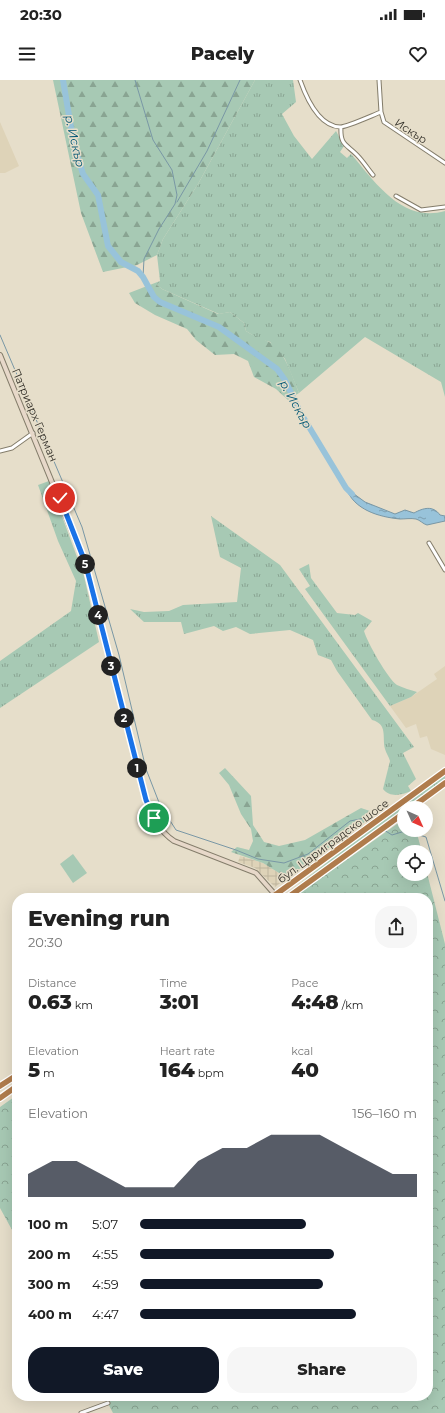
<!DOCTYPE html>
<html lang="en">
<head>
<meta charset="utf-8">
<style>
	:root { --surface:#fff; --page:#f6f6f6; --text:#222; --muted:#767676; --accent:#111827 }
	body { margin:0; font-family:Montserrat,sans-serif; background:var(--page); color:var(--text); height:100vh; display:flex; flex-direction:column; font-size:15px; white-space:nowrap }
	* { box-sizing:border-box; margin:0 }
	p { font-size:13px; color:var(--muted) }
	.icon { flex:none; width:22px; height:22px; fill:none; stroke:currentColor; stroke-width:2; stroke-linecap:round; stroke-linejoin:round }
	.map { position:relative; flex:1; overflow:hidden }
	.details { position:absolute; left:12px; top:813px; width:421px; height:508px; display:flex; flex-direction:column; background:var(--surface); border-radius:16px; box-shadow:0 4px 16px #0002 }
	.details>* { flex:none }
	.needle { width:26px; rotate:135deg }
	.controls { position:absolute; left:397px; top:721px; display:grid; gap:8px }
	.controls a { display:grid; place-items:center; width:36px; height:36px; border-radius:50%; background:var(--surface); box-shadow:0 4px 16px #0002; font-size:20px }
	.pin { position:absolute; display:grid; place-items:center; width:34px; height:34px; color:#fff; margin:-17px; border:2px solid #fff; border-radius:50%; box-shadow:0 1px 4px #0007 }
	.km { position:absolute; width:20px; height:20px; margin:-10px; border-radius:50%; background:#222; color:#fff; font-size:11px; line-height:20px; text-align:center }
	.round { display:grid; place-items:center; flex:none; width:42px; height:42px; border-radius:16px; background:var(--page) }
	.summary { display:flex; align-items:center; justify-content:space-between; height:68px; padding:0 16px }
	h1 { font-size:22px; font-weight:800; line-height:30px }
	.stats { display:grid; grid-template-columns:repeat(3,1fr); gap:6px; height:68px; padding:4px 16px }
	.stats div { display:grid; align-content:center }
	.stats b { font-size:20px; font-weight:800 }
	.stats small { font-size:11px; font-weight:400 }
	.stats p { font-size:11px }
	.chart { height:112px; padding:8px 16px }
	.chart p { display:flex; justify-content:space-between }
	.chart svg { width:100%; height:72px; margin-top:4px; fill:var(--accent); opacity:.7 }
	.cta { display:flex; gap:8px; margin-top:auto; padding:8px 16px }
	.cta a { flex:1; height:46px; border-radius:16px; background:var(--accent); color:#fff; font-size:16px; font-weight:800; line-height:46px; text-align:center }
	.cta a+a { background:var(--page); color:var(--text) }
	ul { padding:0 16px; list-style:none; font-size:13px }
	li { display:grid; grid-template-columns:64px 48px 1fr; align-items:center; height:30px }
	li i { height:10px; border-radius:5px; background:var(--accent) }
	.status { display:flex; justify-content:space-between; align-items:center; height:28px; padding:0 20px; background:var(--surface); direction:ltr }
	.status svg { height:11px; fill:currentColor }
	header { display:flex; justify-content:space-between; align-items:center; height:52px; padding:0 16px; background:var(--surface); font-size:18px; font-weight:800 }
	.map>svg:first-child { display:block }
</style>
</head>
<body>
<div class="status"><b>20:30</b><svg viewBox="0 0 49 12"><path d="M0 12V9h3v3zM5 12V6h3v6zM10 12V3h3v9zM15 12V0h3v12zM26 1h20v11H26zM47 4h2v5h-2z"/></svg></div>
<header><svg class="icon" aria-label="menu" viewBox="0 0 24 24"><path d="M4 6h16M4 12h16M4 18h16"/></svg>Pacely<svg class="icon" aria-label="heart" viewBox="0 0 24 24"><path d="M12 20l-8-8c-3-5 5-10 8-4 3-6 11-1 8 4z"/></svg></header>
<div class="map">
<svg width="445" height="1333" viewBox="0 0 445 1333">
	<defs>
		<pattern id="industrial-grid" width="8" height="8" patternUnits="userSpaceOnUse"><rect width="8" height="8" fill="#ded3b8"/><path d="M0 4h8M4 0v8" fill="none" stroke="#bfb59e"/></pattern>
		<pattern id="grass-tufts" width="24" height="20" patternUnits="userSpaceOnUse"><rect width="24" height="20" fill="#a7c9b4"/><path d="M3 7l-1-3M5 7V3M7 7l1-3M15 17l-1-3M17 17v-4M19 17l1-3" fill="none" stroke="#89a492"/></pattern>
		<pattern id="forest-firs" width="22" height="20" patternUnits="userSpaceOnUse"><rect width="22" height="20" fill="#a7c9b4"/><path d="M5 1l3.5 6h-7zM16 11l3.5 6h-7z" fill="#89a492"/></pattern>
		<pattern id="park-crowns" width="20" height="18" patternUnits="userSpaceOnUse"><rect width="20" height="18" fill="#a7c9b4"/><path d="M2 6a3 3 0 1 1 6 0M12 15a3 3 0 1 1 6 0" fill="none" stroke="#89a492"/></pattern>
		<pattern id="water-ripples" width="26" height="14" patternUnits="userSpaceOnUse"><rect width="26" height="14" fill="#98c3da"/><path d="M2 4q2-2 4 0t4 0M15 11q2-2 4 0t4 0" fill="none" stroke="#7d9fb1"/></pattern>
	</defs>
	<rect width="100%" height="100%" fill="#e6deca"/>
	<path fill="#ded3b8" d="M0,42L19,86L5,93H0Z
		M445,586V675L431,669L427,656L420,658L416,644L406,648L390,626L411,617L437,599L434,594Z"/>
	<path fill="url(#industrial-grid)" d="M240,776L263,783L287,798L275,807L255,788L238,782Z"/>
	<path fill="url(#grass-tufts)" d="M255,0H293L296,22L282,34L294,56L312,79L336,51L344,66L340,72L347,78L351,74C376,103 402,143 445,131V317L441,302L365,257L299,313L285,279L270,262L259,259L246,251L244,243L230,232L219,234L162,209L157,205L160,201L157,175L163,159L198,104Z
		M49,401L84,496L99,562L0,628V581L71,531L76,501L58,461L38,405Z
		M211,436L280,485L414,667L403,673L416,699L408,706L411,711C402,715 390,718 383,709L390,681C389,677 386,673 385,669C382,657 388,644 372,640L337,591L331,580L318,575L313,560L290,550L250,554L236,547L223,551L214,546L184,554L181,542H144L130,529L144,532L169,531L183,525L237,522L241,488L220,477Z
		M309,484L311,498L337,533L355,535L358,533L372,541L364,551C367,562 388,599 397,605C403,608 411,610 417,612L411,617L390,626L305,509L310,506L299,489Z
		M445,695V699L284,816L330,780Z"/>
	<path fill="url(#forest-firs)" d="M53,0H255L198,104L163,159L157,175L137,185L103,192L81,133Z
		M160,201L157,205L162,209L218,234L230,232L244,243L246,251C253,256 261,258 269,262C284,269 293,298 299,313L288,320L276,309L254,297L248,281L234,274L215,275L196,260L187,249L155,235L135,223L129,213Z
		M225,688L251,716L253,745L264,762L279,766L305,760L361,728L370,731L373,736L287,798L263,783L231,772L237,767L249,770L253,761L251,749L241,734L229,705L219,693Z"/>
	<path fill="url(#park-crowns)" d="M404,739V750H416L422,772H404V794H426V789L445,864V1333H113L104,1316H428V818H293Z
		M17,1015V1159L0,1128V1027Z"/>
	<path fill="#a7c9b4" d="M73,774L87,793L73,803L60,784Z"/>
	<path fill="url(#water-ripples)" stroke="#7997a5" d="M346,408L365,422L395,434L405,430L414,433C423,428 433,425 440,435L445,436V441L427,445C423,444 420,440 416,439C411,438 405,439 400,439C379,437 354,430 346,408Z"/>
	<g fill="none" stroke-linecap="round" stroke-linejoin="round">
		<path stroke="#7997a5" stroke-width="1" d="M135,0L153,60L172,90L177,115L175,124L159,149L144,179L143,197
			M177,122L207,71L240,0
			M0,255L82,447L119,575L146,689L160,725L176,750L236,770L258,779L284,783L308,774L350,741L365,738L372,742
			M384,750L392,755L405,751L426,757L445,821"/>
		<path stroke="#98c3da" stroke-width="6" d="M63,0L74,65L83,94L98,115L108,166L121,182L138,191L143,197L154,217L160,222L219,247L277,289L285,300L300,332L346,408L352,414"/>
		<defs>
			<path id="street" d="M300,0C306,17 318,46 340,47C347,47 373,35 381,32
				M379,0L381,32L384,42L445,83
				M341,47C340,65 346,64 357,75C363,81 368,89 373,95
				M396,116L421,130L445,127
				M0,371L12,368L33,353
				M429,463L445,490
				M81,1333L108,1323"/>
			<path id="secondary" d="M0,275L85,483L146,720C152,736 159,751 174,761L256,793L278,818"/>
			<path id="highway" d="M411,728L445,703
				M271,818L445,691
				M287,818L404,733
				M0,1006L17,995
				M0,1018L17,1006"/>
		</defs>
		<use href="#street" stroke="#847d6b" stroke-width="5"/>
		<use href="#secondary" stroke="#847d6b" stroke-width="6"/>
		<use href="#highway" stroke="#fff" stroke-width="8"/>
		<use href="#street" stroke="#fff" stroke-width="3"/>
		<use href="#secondary" stroke="#e7d8c9" stroke-width="4"/>
		<use href="#highway" stroke="#b07c4c" stroke-width="5.5"/>
	</g>
	<g fill="none" stroke-linecap="round" stroke-linejoin="round">
		<defs>
			<path id="route" d="M60,418L85,482L146,720L154,738"/>
		</defs>
		<use href="#route" stroke="#fff" stroke-width="8"/>
		<use href="#route" stroke="#1a73e8" stroke-width="5"/>
	</g>
	<g text-anchor="middle" dominant-baseline="central" stroke-width="3" stroke-linejoin="round" paint-order="stroke">
		<g font-size="11" fill="#322f28" stroke="#e6deca">
			<text transform="translate(411 51) rotate(33)">Искър</text>
			<text transform="translate(35 335) rotate(67)">Патриарх Герман</text>
			<text transform="translate(333 761) rotate(-36)">бул. Цариградско шосе</text>
		</g>
		<g font-size="12" font-style="italic" fill="#005674" stroke="#e6deca">
			<text transform="translate(75 61) rotate(77)">р. Искър</text>
			<text transform="translate(296 324) rotate(61)">р. Искър</text>
		</g>
	</g>
</svg>
<div class="controls">
<a><svg class="needle" viewBox="-14 -14 28 28"><path d="M0-13l5 13h-10z" fill="#e53935"/><path d="M0 13l5-13h-10z" fill="#767676"/></svg></a>
<a><svg class="icon" aria-label="locate" viewBox="0 0 24 24"><circle cx="12" cy="12" r="6"/><path d="M12 2v4M12 18v4M2 12h4M18 12h4"/></svg></a>
</div>
<div class="pin" style="left:154px;top:738px;background:#1e9e55"><svg class="icon" aria-label="arrive" viewBox="0 0 24 24"><path d="M6 21V4h12l-3 4 3 4H6"/></svg></div>
<div class="pin" style="left:60px;top:418px;background:#d93025"><svg class="icon" aria-label="check" viewBox="0 0 24 24"><path d="M5 12l5 5 9-10"/></svg></div>
<b class="km" style="left:137px;top:688px">1</b>
<b class="km" style="left:124px;top:638px">2</b>
<b class="km" style="left:111px;top:586px">3</b>
<b class="km" style="left:98px;top:535px">4</b>
<b class="km" style="left:85px;top:484px">5</b>
<section class="details">
<div class="summary"><div><h1>Evening run</h1><p>20:30</p></div><a class="round"><svg class="icon" aria-label="share" viewBox="0 0 24 24"><path d="M12 15V3M7 8l5-5 5 5M5 13v7h14v-7"/></svg></a></div>
<div class="stats">
<div><p>Distance</p><b>0.63<small> km</small></b></div>
<div><p>Time</p><b>3:01</b></div>
<div><p>Pace</p><b>4:48<small> /km</small></b></div>
</div>
<div class="stats">
<div><p>Elevation</p><b>5<small> m</small></b></div>
<div><p>Heart rate</p><b>164<small> bpm</small></b></div>
<div><p>kcal</p><b>40</b></div>
</div>
<div class="chart"><p><span>Elevation</span>156–160 m</p>
<svg viewBox="0 0 160 44" preserveAspectRatio="none"><path d="M0 44V30L10 22L20 22L30 30L40 38L50 38L60 38L70 22L80 14L90 14L100 6L110 6L120 6L130 14L140 22L150 30L160 30V44z"/></svg>
</div>
<ul>
<li><b>100 m</b>5:07<i style="width:60%"></i></li>
<li><b>200 m</b>4:55<i style="width:70%"></i></li>
<li><b>300 m</b>4:59<i style="width:66%"></i></li>
<li><b>400 m</b>4:47<i style="width:78%"></i></li>
</ul>
<div class="cta"><a>Save</a><a>Share</a></div>
</section>
</div>
</body>
</html>
